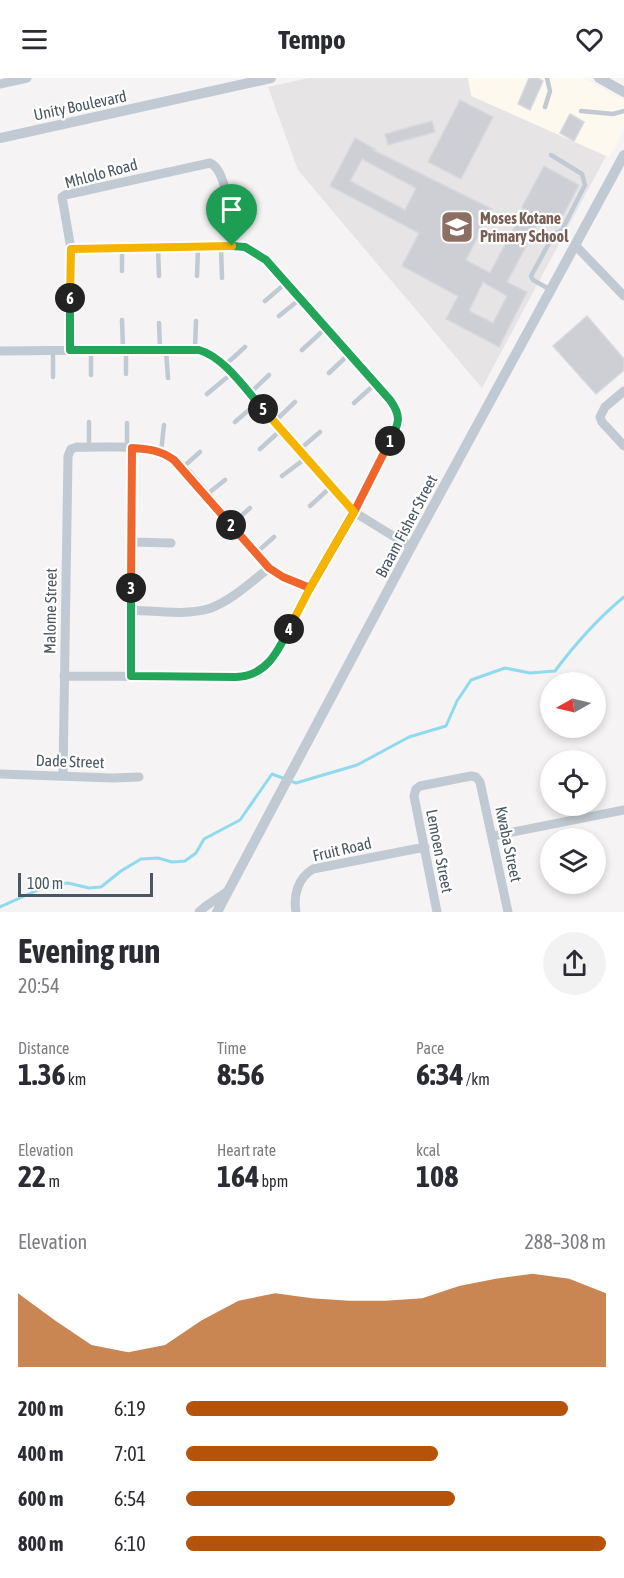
<!DOCTYPE html>
<html lang="en">
<head>
<meta charset="utf-8">
<style>
	:root { --surface:#fff; --page:#f2f2f3; --text:#2b2b33; --muted:#7c7c81; --accent:#b45309 }
	body { margin:0; font-family:"Asap Condensed",sans-serif; background:var(--page); color:var(--text); height:100vh; display:flex; flex-direction:column; font-size:22px; white-space:nowrap }
	* { box-sizing:border-box; margin:0 }
	p { font-size:20px; color:var(--muted) }
	.icon { flex:none; width:33px; height:33px; fill:none; stroke:currentColor; stroke-width:2; stroke-linecap:round; stroke-linejoin:round }
	.map { position:relative; height:834px; overflow:hidden }
	.panel { display:flex; flex-direction:column; background:var(--surface); flex:1 }
	.panel>* { flex:none }
	.needle { width:39px; rotate:262deg }
	.buttons { position:absolute; left:540px; top:594px; display:grid; gap:12px }
	.buttons a { display:grid; place-items:center; width:66px; height:66px; border-radius:50%; background:var(--surface); box-shadow:0 3px 9px #0003; font-size:30px }
	.scale { position:absolute; left:18px; bottom:15px; width:135px; box-sizing:border-box; padding-left:6px; border:3px solid #4a5661; border-top:0; font-size:16px; line-height:21px; white-space:nowrap; color:#4a5661; -webkit-text-stroke:4px #fff; paint-order:stroke }
	.pin { position:absolute; display:grid; place-items:center; width:51px; height:51px; color:#fff; margin:-62px -26px; border-radius:50% 50% 50% 0; rotate:-45deg; box-shadow:0 0 6px #0007 }
	.pin .icon { rotate:45deg }
	.km { position:absolute; width:30px; height:30px; margin:-15px; border-radius:50%; background:#222; color:#fff; font-size:16px; line-height:30px; text-align:center }
	.round { display:grid; place-items:center; flex:none; width:63px; height:63px; border-radius:32px; background:var(--page) }
	.head { display:flex; align-items:center; justify-content:space-between; height:102px; padding:0 18px }
	h1 { font-size:33px; font-weight:700; line-height:45px }
	.metrics { display:grid; grid-template-columns:repeat(3,1fr); gap:9px; height:102px; padding:6px 18px }
	.metrics div { display:grid; align-content:center }
	.metrics b { font-size:30px; font-weight:700 }
	.metrics small { font-size:16px; font-weight:400 }
	.metrics p { font-size:16px }
	.chart { height:168px; padding:12px 18px }
	.chart p { display:flex; justify-content:space-between }
	.chart svg { width:100%; height:108px; margin-top:6px; fill:var(--accent); opacity:.7 }
	ul { padding:0 18px; list-style:none; font-size:20px }
	li { display:grid; grid-template-columns:96px 72px 1fr; align-items:center; height:45px }
	li i { height:15px; border-radius:8px; background:var(--accent) }
	header { display:flex; justify-content:space-between; align-items:center; height:78px; padding:0 18px; background:var(--surface); font-size:27px; font-weight:700 }
	.map>svg:first-child { display:block }
</style>
</head>
<body>
<header><svg class="icon" aria-label="menu" viewBox="0 0 24 24"><path d="M4 6h16M4 12h16M4 18h16"/></svg>Tempo<svg class="icon" aria-label="heart" viewBox="0 0 24 24"><path d="M12 20l-8-8c-3-5 5-10 8-4 3-6 11-1 8 4z"/></svg></header>
<div class="map">
<svg width="624" height="834" viewBox="0 0 624 834">
	<rect width="100%" height="100%" fill="#f5f3f3"/>
	<path fill="#fdf9ef" d="M468,0H583L624,22V52L609,79L471,18Z"/>
	<path fill="#e6e4e5" d="M309,0H468L471,18L606,78L482,310L298,92L268,9Z"/>
	<g fill="none" stroke-linecap="round" stroke-linejoin="round">
		<path stroke="#90daee" stroke-width="3" d="M0,829L49,807L68,805L89,810L101,809L121,793L141,781L158,780L172,784L185,783L196,775L204,761L240,742L272,696L296,705L357,687L409,659L446,648L457,623L471,602L505,590L530,595L555,593C576,565 597,541 624,519"/>
	</g>
	<path fill="#cdcfd5" stroke="#d7d9de" stroke-width="1.5" fill-rule="evenodd" d="M529,0H538L543,3L530,32L518,26Z
		M460,22L493,39L461,101L428,84Z
		M570,36L584,44L574,63L560,55Z
		M432,43L435,54L388,67L385,56Z
		M355,60L375,71L373,72L492,131L466,182L490,195L524,131L522,129L544,88L579,107L557,149L541,140L507,204L527,214L499,269L446,241L458,218L402,188L419,155L330,108ZM362,81L416,110L405,132L350,103ZM483,204L507,218L493,245L469,233Z
		M587,238L624,281V292L596,316L553,268Z"/>
	<g fill="none" stroke-linecap="round" stroke-linejoin="round">
		<path stroke="#c1cad2" stroke-width="4.5" d="M545,29L550,13L547,0
			M581,33L613,36L624,33
			M221,169L222,200
			M122,170V193
			M158,170L159,198
			M197,198L198,169
			M551,212L533,202L531,198L554,156L562,152L585,107L582,96L551,77
			M265,223L286,205
			M279,238L300,221
			M122,242L123,271
			M159,245L160,271
			M195,270L196,243
			M126,272V296
			M166,272L168,300
			M302,272L326,250
			M224,288L245,269
			M329,295L349,276
			M91,297V272
			M53,299V272
			M207,316L231,296
			M249,316L269,297
			M354,325L375,306
			M235,344L257,325
			M274,344L295,324
			M89,368V344
			M127,370V345
			M260,371L281,352
			M299,372L320,354
			M161,374L164,347
			M182,390L200,374
			M282,398L306,380
			M206,417L225,402
			M310,428L332,408
			M232,446L250,430
			M256,475L274,459"/>
		<path stroke="#c1cad2" stroke-width="9" d="M0,6L27,0
			M575,167L624,218
			M70,272L71,171L62,119L65,117L210,85C229,93 230,149 232,168
			M0,273L195,271L211,277L221,284L354,434L411,469
			M624,313L605,329L600,339L602,344L624,368
			M132,464L171,465
			M131,532C156,533 187,538 211,530C232,522 251,504 269,490
			M64,598L236,599H245L258,595L273,581L310,509L354,434L399,347C400,336 396,330 390,322L266,182C255,174 246,169 232,168L71,171
			M131,598L132,371
			M0,696L113,700L139,699
			M63,697L68,378L71,371L77,369C100,370 143,366 162,374C173,378 180,387 188,395L269,490L283,499L310,509
			M493,758L624,732
			M199,834L206,828L228,813
			M296,834C293,817 298,800 313,791L425,769
			M437,834L414,718L416,711L420,708L471,698L476,699L480,704L508,834"/>
		<path stroke="#c1cad2" stroke-width="10" d="M599,0L624,14
			M0,60L271,0
			M217,834L411,469L624,77"/>
	</g>
	<g fill="none" stroke-linecap="round" stroke-linejoin="round">
		<defs>
			<path id="split-1" d="M232,168L245,169L266,182L390,322C402,338 399,346 390,363"/>
			<path id="split-2" d="M231,447L269,490L283,499L310,510L354,434L390,363"/>
			<path id="split-3" d="M131,510L132,370C149,371 160,372 174,382L231,447"/>
			<path id="split-4" d="M131,510V598L236,599C266,598 277,575 289,551"/>
			<path id="split-5" d="M263,331L354,434L310,510L289,551"/>
			<path id="split-6" d="M70,220V272H199C224,279 246,312 263,331"/>
			<path id="split-7" d="M70,220L71,171L232,168"/>
		</defs>
		<use href="#split-1" stroke="#fff" stroke-width="12"/>
		<use href="#split-2" stroke="#fff" stroke-width="12"/>
		<use href="#split-3" stroke="#fff" stroke-width="12"/>
		<use href="#split-4" stroke="#fff" stroke-width="12"/>
		<use href="#split-5" stroke="#fff" stroke-width="12"/>
		<use href="#split-6" stroke="#fff" stroke-width="12"/>
		<use href="#split-7" stroke="#fff" stroke-width="12"/>
		<use href="#split-1" stroke="#22a559" stroke-width="8"/>
		<use href="#split-2" stroke="#f0652b" stroke-width="8"/>
		<use href="#split-3" stroke="#f0652b" stroke-width="8"/>
		<use href="#split-4" stroke="#22a559" stroke-width="8"/>
		<use href="#split-5" stroke="#f5b400" stroke-width="8"/>
		<use href="#split-6" stroke="#22a559" stroke-width="8"/>
		<use href="#split-7" stroke="#f5b400" stroke-width="8"/>
	</g>
	<defs>
		<symbol id="school-square" viewBox="-11 -11 22 22"><rect x="-9" y="-9" width="18" height="18" rx="4" fill="#8d6e63" stroke="#fff"/><path d="M0-5L7-2L0 1L-7-2ZM-4 1L0 2.5L4 1V4Q0 6-4 4Z" fill="#fff"/></symbol>
	</defs>
	<g fill-rule="evenodd">
		<use href="#school-square" x="438" y="130" width="38" height="38"/>
	</g>
	<g text-anchor="middle" dominant-baseline="central" stroke-width="4.5" stroke-linejoin="round" paint-order="stroke">
		<g font-size="16" fill="#4a5661" stroke="#fff">
			<text transform="translate(80 27) rotate(-12)">Unity Boulevard</text>
			<text transform="translate(101 95) rotate(-15)">Mhlolo Road</text>
			<text transform="translate(406 448) rotate(-62)">Braam Fisher Street</text>
			<text transform="translate(50 533) rotate(-89)">Malome Street</text>
			<text transform="translate(70 683) rotate(2)">Dade Street</text>
			<text transform="translate(509 766) rotate(78)">Kwaba Street</text>
			<text transform="translate(342 771) rotate(-13)">Fruit Road</text>
			<text transform="translate(440 773) rotate(79)">Lemoen Street</text>
		</g>
		<g font-size="16" font-weight="bold" fill="#785e54" stroke="#fff" text-anchor="start">
			<text x="480" y="140">Moses Kotane<tspan x="480" dy="18">Primary School</tspan></text>
		</g>
	</g>
</svg>
<div class="buttons">
<a><svg class="needle" viewBox="-14 -14 28 28"><path d="M0-13l5 13h-10z" fill="#e53935"/><path d="M0 13l5-13h-10z" fill="#7c7c81"/></svg></a>
<a><svg class="icon" aria-label="locate" viewBox="0 0 24 24"><circle cx="12" cy="12" r="6"/><path d="M12 2v4M12 18v4M2 12h4M18 12h4"/></svg></a>
<a><svg class="icon" aria-label="layers" viewBox="0 0 24 24"><path d="M12 4l9 5-9 5-9-5zM3 14l9 5 9-5"/></svg></a>
</div>
<div class="scale">100 m</div>
<div class="pin" style="left:232px;top:168px;background:#1e9e55"><svg class="icon" aria-label="arrive" viewBox="0 0 24 24"><path d="M6 21V4h12l-3 4 3 4H6"/></svg></div>
<b class="km" style="left:390px;top:363px">1</b>
<b class="km" style="left:231px;top:447px">2</b>
<b class="km" style="left:131px;top:510px">3</b>
<b class="km" style="left:289px;top:551px">4</b>
<b class="km" style="left:263px;top:331px">5</b>
<b class="km" style="left:70px;top:220px">6</b>
</div>
<section class="panel">
<div class="head"><div><h1>Evening run</h1><p>20:54</p></div><a class="round"><svg class="icon" aria-label="share" viewBox="0 0 24 24"><path d="M12 15V3M7 8l5-5 5 5M5 13v7h14v-7"/></svg></a></div>
<div class="metrics">
<div><p>Distance</p><b>1.36<small> km</small></b></div>
<div><p>Time</p><b>8:56</b></div>
<div><p>Pace</p><b>6:34<small> /km</small></b></div>
</div>
<div class="metrics">
<div><p>Elevation</p><b>22<small> m</small></b></div>
<div><p>Heart rate</p><b>164<small> bpm</small></b></div>
<div><p>kcal</p><b>108</b></div>
</div>
<div class="chart"><p><span>Elevation</span>288–308 m</p>
<svg viewBox="0 0 160 44" preserveAspectRatio="none"><path d="M0 44V14L10 25L20 35L30 38L40 35L50 25L60 17L70 14L80 16L90 17L100 17L110 16L120 11L130 8L140 6L150 8L160 14V44z"/></svg>
</div>
<ul>
<li><b>200 m</b>6:19<i style="width:91%"></i></li>
<li><b>400 m</b>7:01<i style="width:60%"></i></li>
<li><b>600 m</b>6:54<i style="width:64%"></i></li>
<li><b>800 m</b>6:10<i style="width:100%"></i></li>
</ul>
</section>
</body>
</html>
